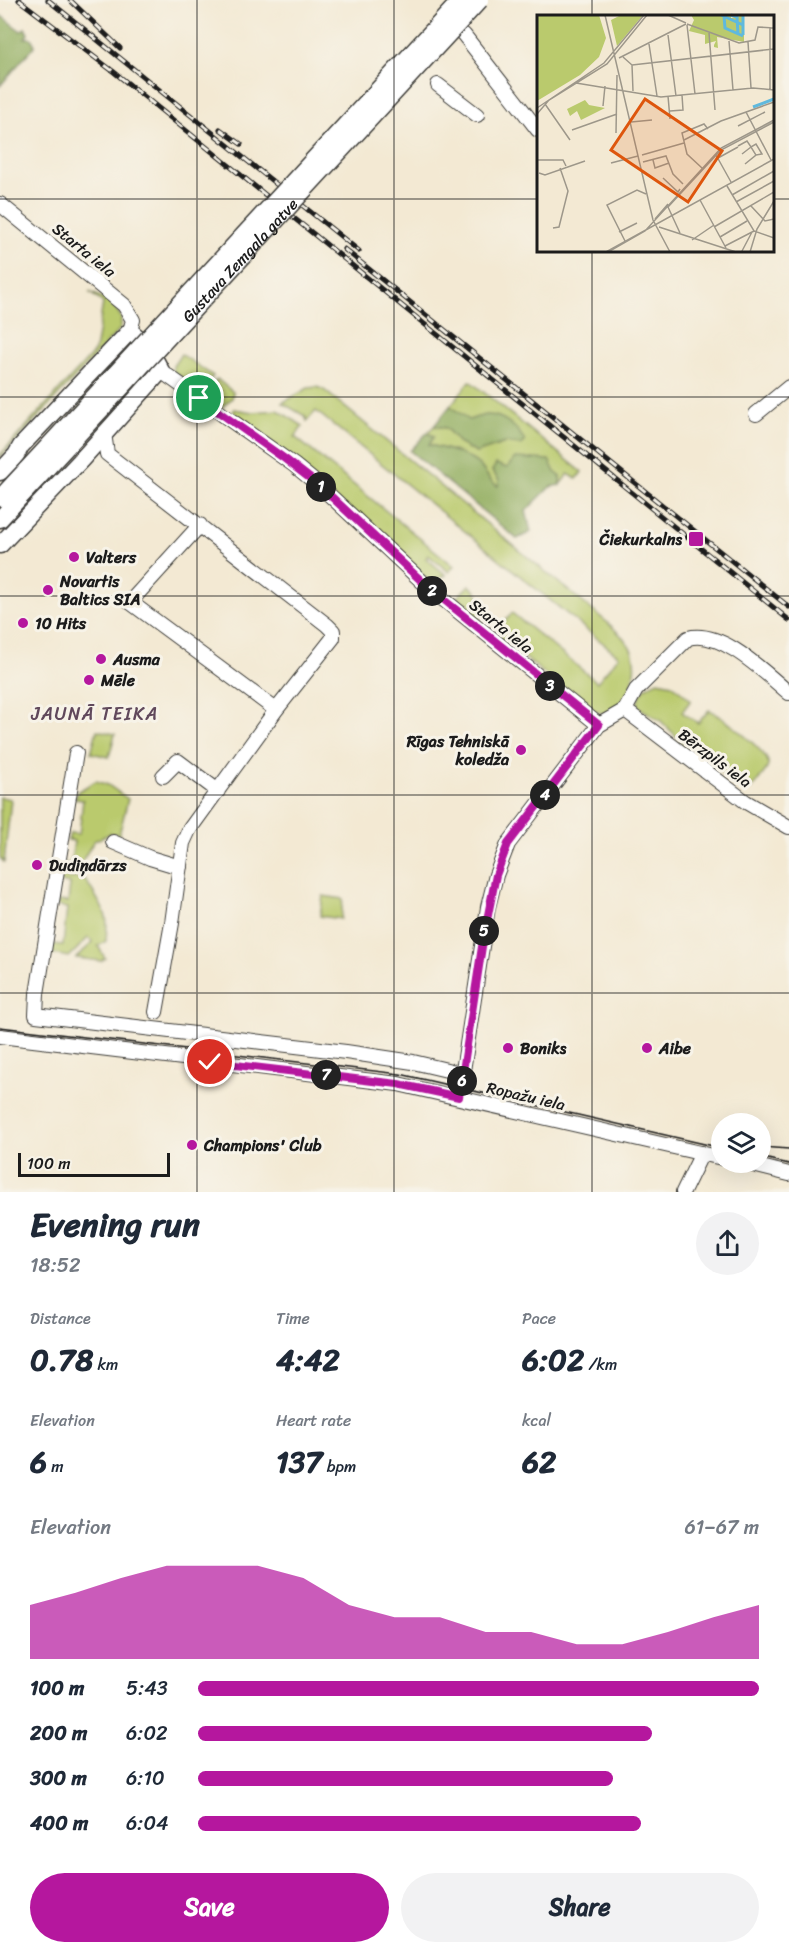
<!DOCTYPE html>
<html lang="en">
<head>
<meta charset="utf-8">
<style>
	:root { --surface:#fff; --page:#f2f2f3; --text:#1f2937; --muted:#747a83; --accent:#b5179e }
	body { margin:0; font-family:Sriracha,sans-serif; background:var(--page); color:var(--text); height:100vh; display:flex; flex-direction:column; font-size:22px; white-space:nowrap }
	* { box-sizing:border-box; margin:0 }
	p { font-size:20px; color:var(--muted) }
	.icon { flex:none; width:33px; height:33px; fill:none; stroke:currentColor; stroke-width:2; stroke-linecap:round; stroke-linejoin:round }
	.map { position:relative; height:1192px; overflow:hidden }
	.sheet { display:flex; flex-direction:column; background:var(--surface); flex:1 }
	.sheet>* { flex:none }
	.fabs { position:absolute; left:711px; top:1113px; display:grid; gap:12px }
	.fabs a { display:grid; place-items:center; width:60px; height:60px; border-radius:50%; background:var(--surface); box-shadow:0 6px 24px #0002; font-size:30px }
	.scale { position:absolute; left:18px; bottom:15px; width:152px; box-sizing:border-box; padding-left:6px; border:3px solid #1c1c1c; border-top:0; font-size:16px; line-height:21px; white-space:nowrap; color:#1c1c1c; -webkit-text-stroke:4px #f7f3e8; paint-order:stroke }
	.pin { position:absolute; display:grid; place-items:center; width:51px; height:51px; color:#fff; margin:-26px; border:3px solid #fff; border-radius:50%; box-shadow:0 2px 6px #0007 }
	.km { position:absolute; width:30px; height:30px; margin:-15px; border-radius:50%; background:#222; color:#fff; font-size:16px; line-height:30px; text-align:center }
	.round { display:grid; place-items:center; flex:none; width:63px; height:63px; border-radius:32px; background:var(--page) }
	.summary { display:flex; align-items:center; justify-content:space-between; height:102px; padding:0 30px }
	h1 { font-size:33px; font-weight:800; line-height:45px }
	.figures { display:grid; grid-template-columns:repeat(3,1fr); gap:9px; height:102px; padding:6px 30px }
	.figures div { display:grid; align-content:center }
	.figures b { font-size:30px; font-weight:800 }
	.figures small { font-size:16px; font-weight:400 }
	.figures p { font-size:16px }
	.chart { height:168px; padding:12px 30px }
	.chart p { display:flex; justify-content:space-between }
	.chart svg { width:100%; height:108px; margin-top:6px; fill:var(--accent); opacity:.7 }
	.button { display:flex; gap:12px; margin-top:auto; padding:12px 30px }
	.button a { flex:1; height:69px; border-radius:36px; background:var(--accent); color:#fff; font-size:24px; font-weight:800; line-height:69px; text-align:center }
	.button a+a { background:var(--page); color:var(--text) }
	ul { padding:0 30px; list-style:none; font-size:20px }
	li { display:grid; grid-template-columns:96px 72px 1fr; align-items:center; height:45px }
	li i { height:15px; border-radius:8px; background:var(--accent) }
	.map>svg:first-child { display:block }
</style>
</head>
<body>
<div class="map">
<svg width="789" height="1192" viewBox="0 0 789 1192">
	<rect width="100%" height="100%" fill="#f7f3e8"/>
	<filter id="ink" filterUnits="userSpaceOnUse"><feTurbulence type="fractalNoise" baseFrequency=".0167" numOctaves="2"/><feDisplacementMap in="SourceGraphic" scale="12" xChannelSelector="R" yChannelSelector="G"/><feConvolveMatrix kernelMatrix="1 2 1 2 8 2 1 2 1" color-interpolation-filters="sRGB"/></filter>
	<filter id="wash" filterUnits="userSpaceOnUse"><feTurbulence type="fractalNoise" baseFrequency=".008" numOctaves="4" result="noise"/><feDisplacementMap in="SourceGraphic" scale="24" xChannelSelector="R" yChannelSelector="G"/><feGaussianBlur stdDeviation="1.35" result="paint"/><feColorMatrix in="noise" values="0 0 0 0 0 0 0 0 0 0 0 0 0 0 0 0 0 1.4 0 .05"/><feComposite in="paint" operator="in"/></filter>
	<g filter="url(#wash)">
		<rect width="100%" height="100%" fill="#f3e9d3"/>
		<path fill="#baca6d" stroke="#6b7344" stroke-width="1.5" d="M89,292L116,304L115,307L121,317V328L0,458V455L95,351L103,303Z
			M181,354L213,376L199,393L173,371V366Z
			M217,379L233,392L232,398L222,407L204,396Z
			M470,381L582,472L577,479L568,474L560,485V476L507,468L492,471L499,480L498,486C488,481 487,472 479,465C465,453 446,449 429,445L434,436L427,433L434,426L446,428L460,444L476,453L505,443L520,445L488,415L469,420L450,406Z
			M317,387L324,390L608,623C616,631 628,640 632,651C640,672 628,710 603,713C599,713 594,711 589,710L498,636V629L512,613L597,682L619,656L316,411L307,421L305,416L282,403L308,388Z
			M234,409L253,412L278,410L303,426L295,437L454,566L449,572L428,555L426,558L446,575L435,580L428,581L233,416Z
			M469,585C481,595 488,606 478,621L454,601Z
			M658,681L672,684L691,700L682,712L698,723L709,710C722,716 765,750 768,762C770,768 763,774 760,778C756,784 753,789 747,790L688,748L661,721L638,707C636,694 647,685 658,681Z
			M97,730L115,734L109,757L91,753Z
			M96,781L108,785L128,799L119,835L111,833L94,841L76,871L62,869L64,863L71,864L74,841L68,840L70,833L79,834L83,800L75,799L78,791Z
			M0,797L11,799L4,862L0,858Z
			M61,877L85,879C92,891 102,904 106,917C108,924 106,934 106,941L98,946L105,958L101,961L76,958L93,942L88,938L69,957L52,954L53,944L63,945L67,908L57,906L58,901L68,902L70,884L60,882Z
			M323,896L343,899L341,919L320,916Z"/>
		<path fill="#93ae60" stroke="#58653e" stroke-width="1.5" d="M0,15L21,31L25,28L28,34L25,38H31L35,45L0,86Z
			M450,406L469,420C475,418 482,415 488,415C503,415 519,428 525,442L521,445L505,443L476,453L460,444L446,428L434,426Z
			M427,433L434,436L429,445C446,449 465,453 479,465C486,472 488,481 498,486L499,480L492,471L496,464L507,468L515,458L549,460L555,472L560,476V485L550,487L526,511L531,532L517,539L410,451Z"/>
	</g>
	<g filter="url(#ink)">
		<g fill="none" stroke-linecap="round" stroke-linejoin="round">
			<defs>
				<path id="minor" d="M449,21L464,35L538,130
					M438,85L477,115
					M0,204L124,305L133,320L130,331
					M161,371L294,465L321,487L428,587L599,725
					M756,414L789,387
					M104,433L107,454L327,625L333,631V638L276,710L189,830L183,843L172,923L156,1012
					M200,525L130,602L276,710
					M625,710L746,802L789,827
					M76,753L37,994L36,1015L346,1052L413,1062L464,1074
					M163,776L178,761L218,791
					M113,842L150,858L180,867
					M0,1036L398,1084L722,1158
					M459,1097L488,907L496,875L508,844L599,725L625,710L636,690L688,638C722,629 765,673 789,693
					M741,1162L789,1174
					M683,1192L702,1153"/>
				<path id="major" d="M0,472L16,455L21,446L130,331L148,346L161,371L82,459L0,545
					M0,498L27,469
					M0,519L38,478"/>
			</defs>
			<use href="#minor" stroke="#3c3b37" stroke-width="16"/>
			<use href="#major" stroke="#3c3b37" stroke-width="19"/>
			<use href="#minor" stroke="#fff" stroke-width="14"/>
			<use href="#major" stroke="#fff" stroke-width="16"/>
			<path stroke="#1c1c1c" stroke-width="1.5" d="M0,1027L400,1074L722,1148
				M760,1147L789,1149
				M760,1157L789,1164"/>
			<defs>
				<path id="rail" d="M19,0L114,72L789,620
					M48,0L359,251
					M70,0L120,48
					M220,129L241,144
					M344,249L789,607"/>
			</defs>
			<use href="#rail" stroke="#1c1c1c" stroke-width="5"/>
			<use href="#rail" stroke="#f7f3e8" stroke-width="3" stroke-dasharray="9" stroke-linecap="butt"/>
			<defs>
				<g id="major-bridge">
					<path d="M27,469L461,0"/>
					<path id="s1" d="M38,478L480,0"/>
				</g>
			</defs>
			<use href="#major-bridge" stroke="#3c3b37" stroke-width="19" stroke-linecap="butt"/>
			<use href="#major-bridge" stroke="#fff" stroke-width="16"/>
		</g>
	</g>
	<g fill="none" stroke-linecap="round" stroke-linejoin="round" filter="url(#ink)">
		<defs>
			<path id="route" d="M199,398L285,459L321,487L428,587L599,725L508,844L496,875L483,940L459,1097L398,1084L210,1062"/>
		</defs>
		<use href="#route" stroke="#fff" stroke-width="12"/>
		<use href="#route" stroke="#b5179e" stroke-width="8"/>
	</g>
	<path fill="none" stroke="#1c1c1c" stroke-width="1.5" stroke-opacity="0.55" d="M197,0V1192M394,0V1192M592,0V16M0,199H538M772,199H789M592,250V1192M0,397H789M0,596H789M0,795H789M0,993H789"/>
	<g fill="#b5179e" stroke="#f7f3e8" stroke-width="2">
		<rect x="688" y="531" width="16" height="16" rx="3"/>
		<circle cx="74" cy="557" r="6"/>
		<circle cx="48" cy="590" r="6"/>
		<circle cx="23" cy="623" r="6"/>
		<circle cx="101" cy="659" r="6"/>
		<circle cx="89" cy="680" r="6"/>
		<circle cx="521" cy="750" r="6"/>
		<circle cx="37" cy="865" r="6"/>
		<circle cx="508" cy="1048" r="6"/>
		<circle cx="647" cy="1048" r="6"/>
		<circle cx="192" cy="1145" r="6"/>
	</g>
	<g text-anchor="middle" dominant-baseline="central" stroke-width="6" stroke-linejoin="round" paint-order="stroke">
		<g font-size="16" fill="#1c1c1c" stroke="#f7f3e8">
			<text transform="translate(84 250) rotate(39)">Starta iela</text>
			<text stroke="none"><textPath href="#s1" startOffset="297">Gustava Zemgala gatve</textPath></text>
			<text transform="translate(501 626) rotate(39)">Starta iela</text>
			<text transform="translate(715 758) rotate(37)">Bērzpils iela</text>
			<text transform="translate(526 1096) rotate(13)">Ropažu iela</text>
		</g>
		<g font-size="16" font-weight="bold" fill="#1c1c1c" stroke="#f7f3e8" text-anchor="start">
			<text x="682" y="539" text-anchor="end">Čiekurkalns</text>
			<text x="86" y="557">Valters</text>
			<text x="60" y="581">Novartis<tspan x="60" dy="18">Baltics SIA</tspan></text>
			<text x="35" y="623">10 Hits</text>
			<text x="113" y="659">Ausma</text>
			<text x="101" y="680">Mēle</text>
			<text x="509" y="741" text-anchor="end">Rīgas Tehniskā<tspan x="509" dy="18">koledža</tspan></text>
			<text x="49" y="865">Dudiņdārzs</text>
			<text x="520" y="1048">Boniks</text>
			<text x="659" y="1048">Aibe</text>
			<text x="204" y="1145">Champions' Club</text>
		</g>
		<g font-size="18" letter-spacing="1.5" fill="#60485b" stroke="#f7f3e8">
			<text x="95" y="714">JAUNĀ TEIKA</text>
		</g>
	</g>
	<g transform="translate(537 15)">
		<rect width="237" height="237" fill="#f3e9d3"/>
		<path d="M0,0H62L69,23L62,42L43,60L0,86ZM84,0H106L80,31L74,5ZM154,0H194V3L207,0V27L180,22L181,33L177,32V30L179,26L168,29V20L152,16L157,5ZM48,85L52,90L68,93L44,105L40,96L33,101L30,94Z" fill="#baca6d"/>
		<path fill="none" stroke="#5fb9dd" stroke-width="3" d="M184,0L206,10M194,0L200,2L201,19M187,1L188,13L206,21M206,20V0M216,92L237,84"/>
		<path fill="none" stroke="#9d978a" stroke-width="1.5" d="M68,0L116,205L133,237M131,0L149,8M150,9L202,28L218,25L221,12L237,13M150,10L158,79M172,18L178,95M131,20L139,81M192,26L196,75M211,27L214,73M112,29L120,81M86,42L95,50L96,76M82,43L149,9M95,50L237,34M39,68L124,82L216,73L237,75M233,75V12M131,81L133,104M8,89L33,125M66,91L68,71M0,93L67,48L107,0M133,96L146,95L145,80M209,97L234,145M0,99L12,85L70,49L110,0M94,107L115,105M201,111L228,97M35,115L80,99M79,118L80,60M147,125L184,106L237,87M201,131L210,126L214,132L219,129L225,139L219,140M205,139L214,132L219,140L208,149M105,140L147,128M179,140L194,167M181,143L201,132M0,145H26L29,151M116,145L118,153L132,148M106,147L129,141L136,159L146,169M74,148L101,141M165,153L150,139L145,118L167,109L171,114M2,158L8,160L48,146M126,163L141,177L143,174M190,171L217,216L237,223M195,180L237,156M163,185L189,233M199,187L237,166M214,191L228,206L237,204M118,204L131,189M122,212L199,237M177,212L237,177M16,213L22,212L31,176L23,153M82,217L100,208M143,218L131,192L184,135L237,107M183,222L210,206M155,225L177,210M88,226L70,190L100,175L109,179M188,231L217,216M205,236L215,217M69,237L237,144M71,237L108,216L184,133L237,105M213,237L220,214L237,186"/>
		<path fill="#de560d" fill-opacity="0.15" stroke="#de560d" stroke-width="3" d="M108,84L185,136L151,187L74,135Z"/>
		<rect width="237" height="237" fill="none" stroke="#1c1c1c" stroke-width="3"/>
	</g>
</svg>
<div class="fabs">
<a><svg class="icon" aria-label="layers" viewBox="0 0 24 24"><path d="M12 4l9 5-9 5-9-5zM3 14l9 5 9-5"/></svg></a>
</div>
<div class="scale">100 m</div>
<div class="pin" style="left:199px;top:398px;background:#1e9e55"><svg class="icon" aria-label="arrive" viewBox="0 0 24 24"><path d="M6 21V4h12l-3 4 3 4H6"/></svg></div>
<div class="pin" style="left:210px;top:1062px;background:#d93025"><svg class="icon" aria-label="check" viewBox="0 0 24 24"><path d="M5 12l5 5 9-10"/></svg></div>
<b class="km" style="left:321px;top:487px">1</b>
<b class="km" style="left:432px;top:591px">2</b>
<b class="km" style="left:550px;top:686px">3</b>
<b class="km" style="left:545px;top:795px">4</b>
<b class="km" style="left:484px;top:931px">5</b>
<b class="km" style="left:462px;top:1081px">6</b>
<b class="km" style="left:326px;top:1075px">7</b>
</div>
<section class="sheet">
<div class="summary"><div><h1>Evening run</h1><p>18:52</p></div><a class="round"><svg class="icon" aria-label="share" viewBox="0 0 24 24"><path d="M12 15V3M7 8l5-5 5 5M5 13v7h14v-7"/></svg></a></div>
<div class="figures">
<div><p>Distance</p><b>0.78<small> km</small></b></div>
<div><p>Time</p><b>4:42</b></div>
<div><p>Pace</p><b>6:02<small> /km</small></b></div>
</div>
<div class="figures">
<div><p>Elevation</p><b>6<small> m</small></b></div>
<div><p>Heart rate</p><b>137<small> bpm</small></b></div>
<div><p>kcal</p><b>62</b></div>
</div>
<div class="chart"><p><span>Elevation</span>61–67 m</p>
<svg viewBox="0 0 160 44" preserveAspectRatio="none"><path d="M0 44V22L10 17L20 11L30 6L40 6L50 6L60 11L70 22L80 27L90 27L100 33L110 33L120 38L130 38L140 33L150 27L160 22V44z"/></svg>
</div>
<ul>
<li><b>100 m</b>5:43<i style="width:100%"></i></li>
<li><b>200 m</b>6:02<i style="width:81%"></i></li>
<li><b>300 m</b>6:10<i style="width:74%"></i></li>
<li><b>400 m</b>6:04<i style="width:79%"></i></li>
</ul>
<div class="button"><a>Save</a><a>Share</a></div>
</section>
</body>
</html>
